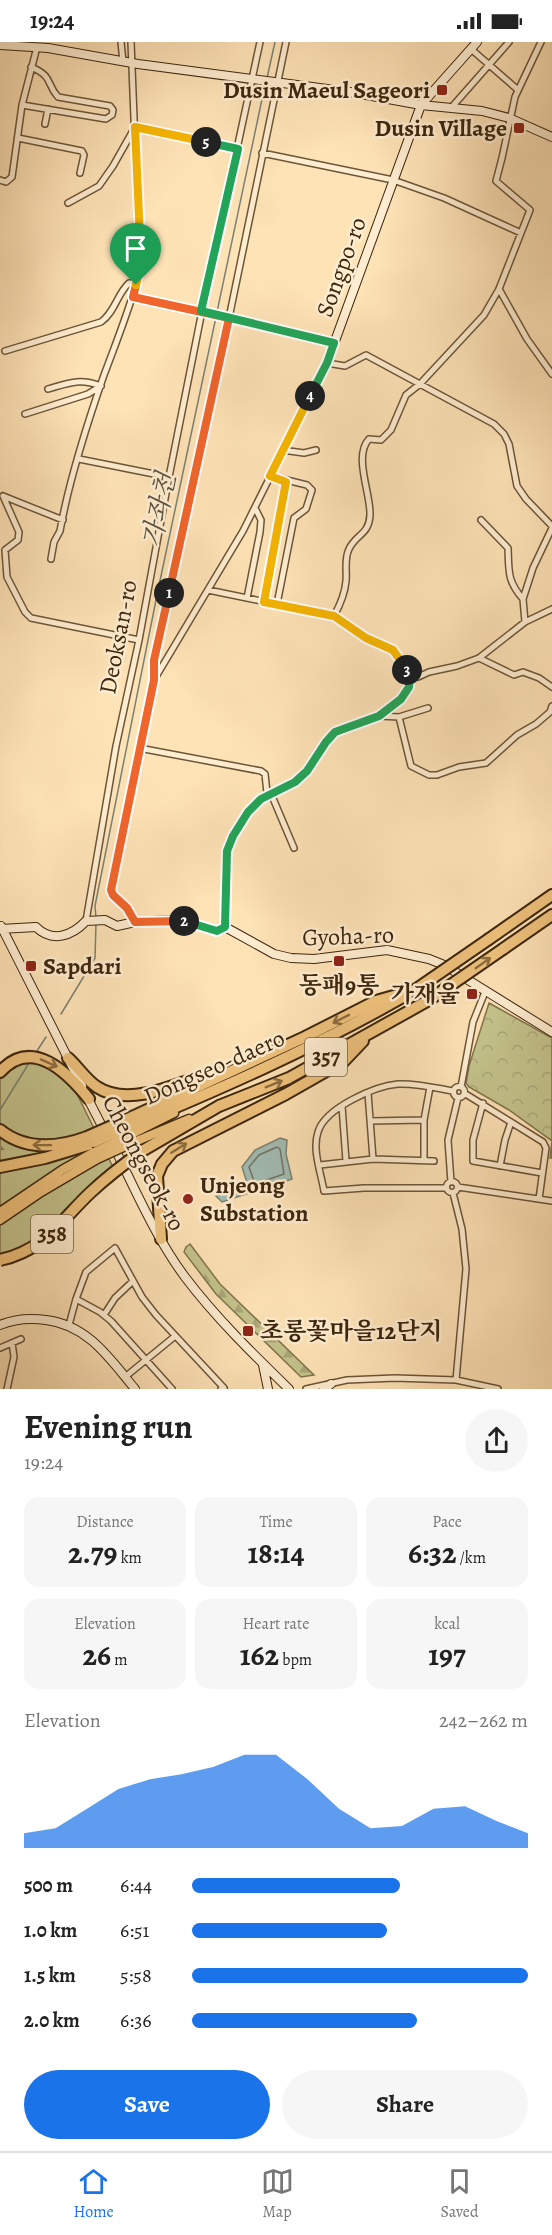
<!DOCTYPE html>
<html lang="en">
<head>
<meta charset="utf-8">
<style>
	:root { --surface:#fff; --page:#f6f6f6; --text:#222; --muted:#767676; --line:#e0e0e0; --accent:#1a73e8 }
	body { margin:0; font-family:Alegreya,"Noto Serif KR",serif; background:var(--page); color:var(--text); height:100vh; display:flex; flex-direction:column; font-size:22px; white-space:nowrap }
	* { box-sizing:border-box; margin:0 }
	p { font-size:20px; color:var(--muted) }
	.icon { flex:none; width:33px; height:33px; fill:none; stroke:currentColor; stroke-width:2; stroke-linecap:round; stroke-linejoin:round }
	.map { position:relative; height:1347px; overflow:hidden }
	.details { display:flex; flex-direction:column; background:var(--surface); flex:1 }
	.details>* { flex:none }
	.pin { position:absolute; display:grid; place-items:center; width:51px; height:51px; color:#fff; margin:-62px -26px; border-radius:50% 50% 50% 0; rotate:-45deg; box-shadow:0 0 6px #0007 }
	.pin .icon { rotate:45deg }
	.km { position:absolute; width:30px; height:30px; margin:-15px; border-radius:50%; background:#222; color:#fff; font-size:16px; line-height:30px; text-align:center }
	.round { display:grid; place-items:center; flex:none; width:63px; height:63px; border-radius:32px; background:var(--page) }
	.headline { display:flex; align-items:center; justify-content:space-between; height:102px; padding:0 24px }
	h1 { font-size:33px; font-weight:600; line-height:45px }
	.stats { display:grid; grid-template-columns:repeat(3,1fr); gap:9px; height:102px; padding:6px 24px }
	.stats div { display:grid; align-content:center; border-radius:15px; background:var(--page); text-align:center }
	.stats b { font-size:30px; font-weight:600 }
	.stats small { font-size:16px; font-weight:400 }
	.stats p { font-size:16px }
	.chart { height:168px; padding:12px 24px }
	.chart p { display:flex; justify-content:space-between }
	.chart svg { width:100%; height:108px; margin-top:6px; fill:var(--accent); opacity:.7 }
	.cta { display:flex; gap:12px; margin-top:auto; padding:12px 24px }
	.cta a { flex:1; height:69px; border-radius:36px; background:var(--accent); color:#fff; font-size:24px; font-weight:600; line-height:69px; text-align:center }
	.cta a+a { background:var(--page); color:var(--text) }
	ul { padding:0 24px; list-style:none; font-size:20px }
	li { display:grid; grid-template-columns:96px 72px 1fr; align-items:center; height:45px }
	li i { height:15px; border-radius:8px; background:var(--accent) }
	.status { display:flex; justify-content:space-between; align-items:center; height:42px; padding:0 30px; background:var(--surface); direction:ltr }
	.status svg { height:16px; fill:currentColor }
	.menu { display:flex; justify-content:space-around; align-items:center; height:84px; border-top:2px solid var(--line); background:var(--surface); font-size:16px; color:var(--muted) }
	.menu a { display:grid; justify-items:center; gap:3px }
	.menu .selected { color:var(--accent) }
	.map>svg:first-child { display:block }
</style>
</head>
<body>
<div class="status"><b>19:24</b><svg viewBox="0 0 49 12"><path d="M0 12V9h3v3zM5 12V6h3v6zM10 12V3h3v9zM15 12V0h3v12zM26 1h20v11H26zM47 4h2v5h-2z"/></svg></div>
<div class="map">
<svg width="552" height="1347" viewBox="0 0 552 1347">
	<defs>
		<pattern id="forest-firs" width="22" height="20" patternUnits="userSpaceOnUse" patternTransform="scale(1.5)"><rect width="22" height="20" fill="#c4c38c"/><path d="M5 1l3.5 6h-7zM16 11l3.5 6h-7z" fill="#a9a778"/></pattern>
		<pattern id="park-crowns" width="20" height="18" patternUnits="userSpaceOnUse" patternTransform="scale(1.5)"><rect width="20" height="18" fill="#c4c38c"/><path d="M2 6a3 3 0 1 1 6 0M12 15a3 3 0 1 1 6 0" fill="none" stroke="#a9a778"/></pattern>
	</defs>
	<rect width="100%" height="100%" fill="#fee3b7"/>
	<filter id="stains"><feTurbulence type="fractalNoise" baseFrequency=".00333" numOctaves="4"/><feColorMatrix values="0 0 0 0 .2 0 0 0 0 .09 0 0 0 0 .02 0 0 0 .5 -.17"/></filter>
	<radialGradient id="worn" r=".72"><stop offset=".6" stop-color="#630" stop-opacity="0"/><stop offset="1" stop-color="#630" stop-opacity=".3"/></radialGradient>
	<path fill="#c4c38c" stroke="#80744d" stroke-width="1.5" d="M24,1019L44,1021L74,1046L113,1125L38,1198L0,1217V1107H3L0,1104V1037L6,1029Z"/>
	<path fill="url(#forest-firs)" stroke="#80744d" stroke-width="1.5" d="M190,1202L220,1242L314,1333L301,1335L216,1252L184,1210L186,1205Z"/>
	<path fill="url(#park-crowns)" stroke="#80744d" stroke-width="1.5" d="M489,961L552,996V1116H550L552,1099L509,1068L469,1045L466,1041L469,1024Z"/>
	<path fill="#a2bdb6" stroke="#7a8173" stroke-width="1.5" d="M280,1096L287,1098L286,1112L292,1137L222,1160L216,1154L248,1144L242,1125L255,1108Z"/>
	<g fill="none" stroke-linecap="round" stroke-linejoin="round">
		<path stroke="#707262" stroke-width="1.5" d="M277,1105L280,1107L284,1132L255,1142L249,1125L259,1113Z"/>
		<path stroke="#7a8173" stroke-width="1.5" d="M267,36L275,0
			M217,270L265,43
			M96,876L95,864L158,548L216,275
			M61,972L95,916L96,881
			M37,1009L46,995
			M0,1068L29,1021"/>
		<defs>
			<path id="street" d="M121,0L123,20
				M471,7L518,48
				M22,63L106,77L112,73L113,68L110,64L58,55C45,40 54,35 31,25
				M451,66L509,0
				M45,82L48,67
				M18,96L82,109L84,113L80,131
				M262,111L393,138L444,156L521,191
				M0,138L6,140L12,135L22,63L37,5
				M68,161L99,144L113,124L135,85L238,107
				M499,247L527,297L552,332
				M133,255L207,270L334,301
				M5,309L101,280C115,270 117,252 129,241L137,243
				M48,347C69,341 79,336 101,344
				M25,372L88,352L101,344
				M282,408L304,411L316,408
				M79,417L169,435
				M270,434L307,443L312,448L306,467L294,476L277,562
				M3,454L19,490L18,498L5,508L7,535L25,570L31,576L139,598
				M3,454L63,478
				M481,478L508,506C509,529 507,539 523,557
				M51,517L54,500L60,489C69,438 87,382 104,333C117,298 131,264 140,228L131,0
				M208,548L334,574L366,596L393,608L410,634
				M247,556L260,490L261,478L255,466
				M264,560L286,439
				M334,574C340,563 345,552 346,539C347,528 344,517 349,507C356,492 369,493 370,473C371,452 353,414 369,397L381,398L391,388L406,353L420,342L484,273L499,247L530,168L496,139L502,116L515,55L541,0
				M525,580L523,557L533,526L552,486
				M479,616L514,633L523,630L539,636L552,645
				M410,634L418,635L429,630L457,624L479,616L525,580L552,567
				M154,637V618L229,276L286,0
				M379,674L399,675L428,666
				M399,675L411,724L429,733H437L459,725L486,721L517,693L536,682L550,670L552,664
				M139,706L261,729L265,732L267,751L272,754L294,806
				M86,879L116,704L139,598L169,435L202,269L260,0
				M135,880L127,865L113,853L111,848L154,638L243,489L327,321L345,324L366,313L494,382L504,392L509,402L517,444L526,457L552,484
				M225,885L227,809L233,794L255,761L295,740L307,729L326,700L335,690L379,674L401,657L409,645L410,634
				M453.5 1050a5.5 5.5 0 1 1 11 0a5.5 5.5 0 1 1-11 0Z
				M461,1045L473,980L485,950
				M368,1051L373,1117
				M464,1051L543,1100L546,1106L539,1157
				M483,1061L473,1098V1119L542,1131
				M342,1064L346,1119
				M370,1079L424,1078
				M424,1117V1078L430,1045
				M320,1123L373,1117L434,1119
				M500,1124L505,1098L511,1080
				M446.5 1145a5.5 5.5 0 1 1 11 0a5.5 5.5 0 1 1-11 0Z
				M451,1140L448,1098L458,1056
				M458,1145L552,1159
				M446,1146H364L324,1149C321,1131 312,1108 318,1090C325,1066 375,1044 398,1042C416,1041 436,1046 453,1049
				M453,1151L462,1187L466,1227L456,1338
				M104,1273L115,1256L133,1239
				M69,1283L76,1257
				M0,1306L21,1297
				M125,1335L174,1295
				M7,1347L14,1315L12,1301
				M172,1347L111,1279L100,1270L76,1257L86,1230L115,1206L142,1255L156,1273L224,1346L221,1347
				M306,1347L347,1338L395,1336L456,1338L498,1347"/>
			<path id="secondary" d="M0,3L48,6L138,22L350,50L421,63L482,69L509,76L552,95
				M327,321L421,63L477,0
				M1,884L82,1044
				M0,887L36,885C52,901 72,894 86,879L105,878L117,884L135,880L170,878L185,879L217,889L225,885L274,912L291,916L314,917L387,908L429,917L444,923L552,990
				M87,1055L105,1090
				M114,1105C136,1149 156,1196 185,1235C216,1276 253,1312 289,1347
				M0,1283C14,1277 31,1276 46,1278C88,1283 110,1317 135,1347
				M263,1323L268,1347
				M324,1347L331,1342"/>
			<path id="primary" d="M128,1094L174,1071
				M132,1101L189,1077
				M0,1170L62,1128L94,1110
				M0,1178L41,1150L97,1117"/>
			<path id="highway" d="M489,897L552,853
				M503,907L552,873
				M68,1016C78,1025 86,1038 97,1045C130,1067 184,1039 218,1028
				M0,1030C32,994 68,1031 89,1057
				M121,1080L305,995L376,959L415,948
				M124,1087C220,1047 311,1007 401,956
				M0,1088C26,1109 57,1106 87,1095
				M142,1109L219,1064L289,1036L429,958
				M0,1125L45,1116L91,1102
				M161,1197L157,1134L162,1122L173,1109L286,1052L344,1019L363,999"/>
		</defs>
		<use href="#street" stroke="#6d5538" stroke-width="8"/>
		<use href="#secondary" stroke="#3d260e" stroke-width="10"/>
		<use href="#primary" stroke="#3d260e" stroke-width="11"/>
		<use href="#highway" stroke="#3d260e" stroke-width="14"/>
		<use href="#street" stroke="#feedd0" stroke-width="5"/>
		<use href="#secondary" stroke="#feedd0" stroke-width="8"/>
		<use href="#primary" stroke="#efc27c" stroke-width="8"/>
		<use href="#highway" stroke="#efc27c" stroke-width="10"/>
		<defs>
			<path id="primary-bridge" d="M94,1110L128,1094
				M97,1117L132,1101"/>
			<path id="highway-bridge" d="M415,948L489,897
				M429,958L503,907
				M87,1095L121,1080
				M94,1100L124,1087
				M0,1218C45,1208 60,1179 91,1150C107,1135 124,1122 142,1109"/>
		</defs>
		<use href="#primary-bridge" stroke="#3d260e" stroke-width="11" stroke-linecap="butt"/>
		<use href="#highway-bridge" stroke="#3d260e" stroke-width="14" stroke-linecap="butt"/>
		<use href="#primary-bridge" stroke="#efc27c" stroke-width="8"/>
		<use href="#highway-bridge" stroke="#efc27c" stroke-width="10"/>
	</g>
	<defs><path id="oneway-shaft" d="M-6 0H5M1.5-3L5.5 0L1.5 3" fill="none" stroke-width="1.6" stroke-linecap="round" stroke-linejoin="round" transform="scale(1.5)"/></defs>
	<g stroke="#8d6c3f">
		<use href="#oneway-shaft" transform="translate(483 921) rotate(-35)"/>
		<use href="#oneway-shaft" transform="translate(341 977) rotate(153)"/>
		<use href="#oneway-shaft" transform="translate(49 1021) rotate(24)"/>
		<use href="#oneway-shaft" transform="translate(274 1042) rotate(-22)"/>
		<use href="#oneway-shaft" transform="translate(42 1103) rotate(-179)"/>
		<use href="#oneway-shaft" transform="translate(179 1106) rotate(-32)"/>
	</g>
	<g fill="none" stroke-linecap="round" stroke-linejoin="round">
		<defs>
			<path id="split-1" d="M136,243L133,255L229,276L169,551"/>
			<path id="split-2" d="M169,551L154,618V638L111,848L113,853L127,866L135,880L184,879"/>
			<path id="split-3" d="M184,879L217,889L225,885L227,809L233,794L248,770L261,757L295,740L307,729L326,700L335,690L379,674L401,657L409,645L410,634L407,628"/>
			<path id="split-4" d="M310,354L270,434L286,440L264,560L334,574L366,596L393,608L407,628"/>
			<path id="split-5" d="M206,100L238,107L201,269L334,301L327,321L310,354"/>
			<path id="split-6" d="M136,243L141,218L135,85L206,100"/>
		</defs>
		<use href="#split-1" stroke="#fff" stroke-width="12"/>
		<use href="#split-2" stroke="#fff" stroke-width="12"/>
		<use href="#split-3" stroke="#fff" stroke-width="12"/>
		<use href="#split-4" stroke="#fff" stroke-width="12"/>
		<use href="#split-5" stroke="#fff" stroke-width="12"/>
		<use href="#split-6" stroke="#fff" stroke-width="12"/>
		<use href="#split-1" stroke="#f0652b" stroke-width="8"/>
		<use href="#split-2" stroke="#f0652b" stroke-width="8"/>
		<use href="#split-3" stroke="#22a559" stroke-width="8"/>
		<use href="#split-4" stroke="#f5b400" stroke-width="8"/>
		<use href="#split-5" stroke="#22a559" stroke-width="8"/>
		<use href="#split-6" stroke="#f5b400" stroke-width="8"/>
	</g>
	<g fill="#8f2418" stroke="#feedd0" stroke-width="2">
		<rect x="436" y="42" width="12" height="12" rx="3"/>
		<rect x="513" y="80" width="12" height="12" rx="3"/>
		<rect x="333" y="913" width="12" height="12" rx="3"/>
		<rect x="25" y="918" width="12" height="12" rx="3"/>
		<rect x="466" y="946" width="12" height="12" rx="3"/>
		<circle cx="188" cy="1157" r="6"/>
		<rect x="242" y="1283" width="12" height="12" rx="3"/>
	</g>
	<g text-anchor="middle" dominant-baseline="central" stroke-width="5" stroke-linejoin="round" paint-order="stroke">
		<g fill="#feedd0" stroke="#776248" stroke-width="1.5">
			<rect x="305" y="996" width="42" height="38" rx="4.5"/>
			<rect x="31" y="1173" width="42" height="38" rx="4.5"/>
		</g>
		<g font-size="22" font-weight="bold" fill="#3d260e">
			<text x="326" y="1015">357</text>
			<text x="52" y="1192">358</text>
		</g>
		<g font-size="24" font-weight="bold" fill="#3d260e" stroke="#feedd0" text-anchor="end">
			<text x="430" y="48">Dusin Maeul Sageori</text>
			<text x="507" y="86">Dusin Village</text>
			<text x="43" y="924" text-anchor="start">Sapdari</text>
			<text x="339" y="943" text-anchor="middle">동패9통</text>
			<text x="460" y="952">가재울</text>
			<text x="200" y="1143" text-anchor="start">Unjeong<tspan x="200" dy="28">Substation</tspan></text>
			<text x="260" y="1289" text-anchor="start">초롱꽃마을12단지</text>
		</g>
		<g font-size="24" fill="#3d260e" stroke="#feedd0">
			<text transform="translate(341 225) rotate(-70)">Songpo-ro</text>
			<text transform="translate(118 595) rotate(-79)">Deoksan-ro</text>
			<text transform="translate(348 894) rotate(-2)">Gyoha-ro</text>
			<text transform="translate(214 1025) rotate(-24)">Dongseo-daero</text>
			<text transform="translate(144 1121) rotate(62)">Cheongseok-ro</text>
		</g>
		<g font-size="26" font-style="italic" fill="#5b5340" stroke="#feedd0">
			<text transform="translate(159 468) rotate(-78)">가좌천</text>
		</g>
	</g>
	<rect width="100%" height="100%" filter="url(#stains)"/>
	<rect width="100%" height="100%" fill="url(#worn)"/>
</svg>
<div class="pin" style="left:136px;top:243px;background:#1e9e55"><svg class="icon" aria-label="arrive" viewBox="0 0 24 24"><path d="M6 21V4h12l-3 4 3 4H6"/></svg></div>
<b class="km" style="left:169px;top:551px">1</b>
<b class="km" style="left:184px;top:879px">2</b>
<b class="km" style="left:407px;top:628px">3</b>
<b class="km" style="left:310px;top:354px">4</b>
<b class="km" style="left:206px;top:100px">5</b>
</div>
<section class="details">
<div class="headline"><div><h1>Evening run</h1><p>19:24</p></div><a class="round"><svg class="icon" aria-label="share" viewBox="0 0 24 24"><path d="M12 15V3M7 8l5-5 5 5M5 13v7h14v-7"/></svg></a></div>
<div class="stats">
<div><p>Distance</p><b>2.79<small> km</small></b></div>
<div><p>Time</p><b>18:14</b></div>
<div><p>Pace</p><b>6:32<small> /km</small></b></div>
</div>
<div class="stats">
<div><p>Elevation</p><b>26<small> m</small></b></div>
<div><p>Heart rate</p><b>162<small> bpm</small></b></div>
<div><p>kcal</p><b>197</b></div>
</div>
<div class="chart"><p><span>Elevation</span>242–262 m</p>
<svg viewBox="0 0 160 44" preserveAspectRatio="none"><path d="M0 44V38L10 36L20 28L30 20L40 16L50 14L60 11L70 6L80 6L90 16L100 28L110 36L120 35L130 28L140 27L150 33L160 38V44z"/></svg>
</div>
<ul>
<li><b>500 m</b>6:44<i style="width:62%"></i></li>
<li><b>1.0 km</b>6:51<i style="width:58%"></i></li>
<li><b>1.5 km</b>5:58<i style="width:100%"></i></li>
<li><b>2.0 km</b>6:36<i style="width:67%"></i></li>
</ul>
<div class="cta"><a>Save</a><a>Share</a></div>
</section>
<nav class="menu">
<a class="selected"><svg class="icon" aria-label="home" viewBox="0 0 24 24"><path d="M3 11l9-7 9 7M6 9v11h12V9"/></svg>Home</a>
<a><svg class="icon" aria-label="map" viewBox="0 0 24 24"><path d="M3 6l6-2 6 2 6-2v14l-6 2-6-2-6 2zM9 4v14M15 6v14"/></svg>Map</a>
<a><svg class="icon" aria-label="saved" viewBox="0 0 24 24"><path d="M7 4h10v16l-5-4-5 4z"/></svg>Saved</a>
</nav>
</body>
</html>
